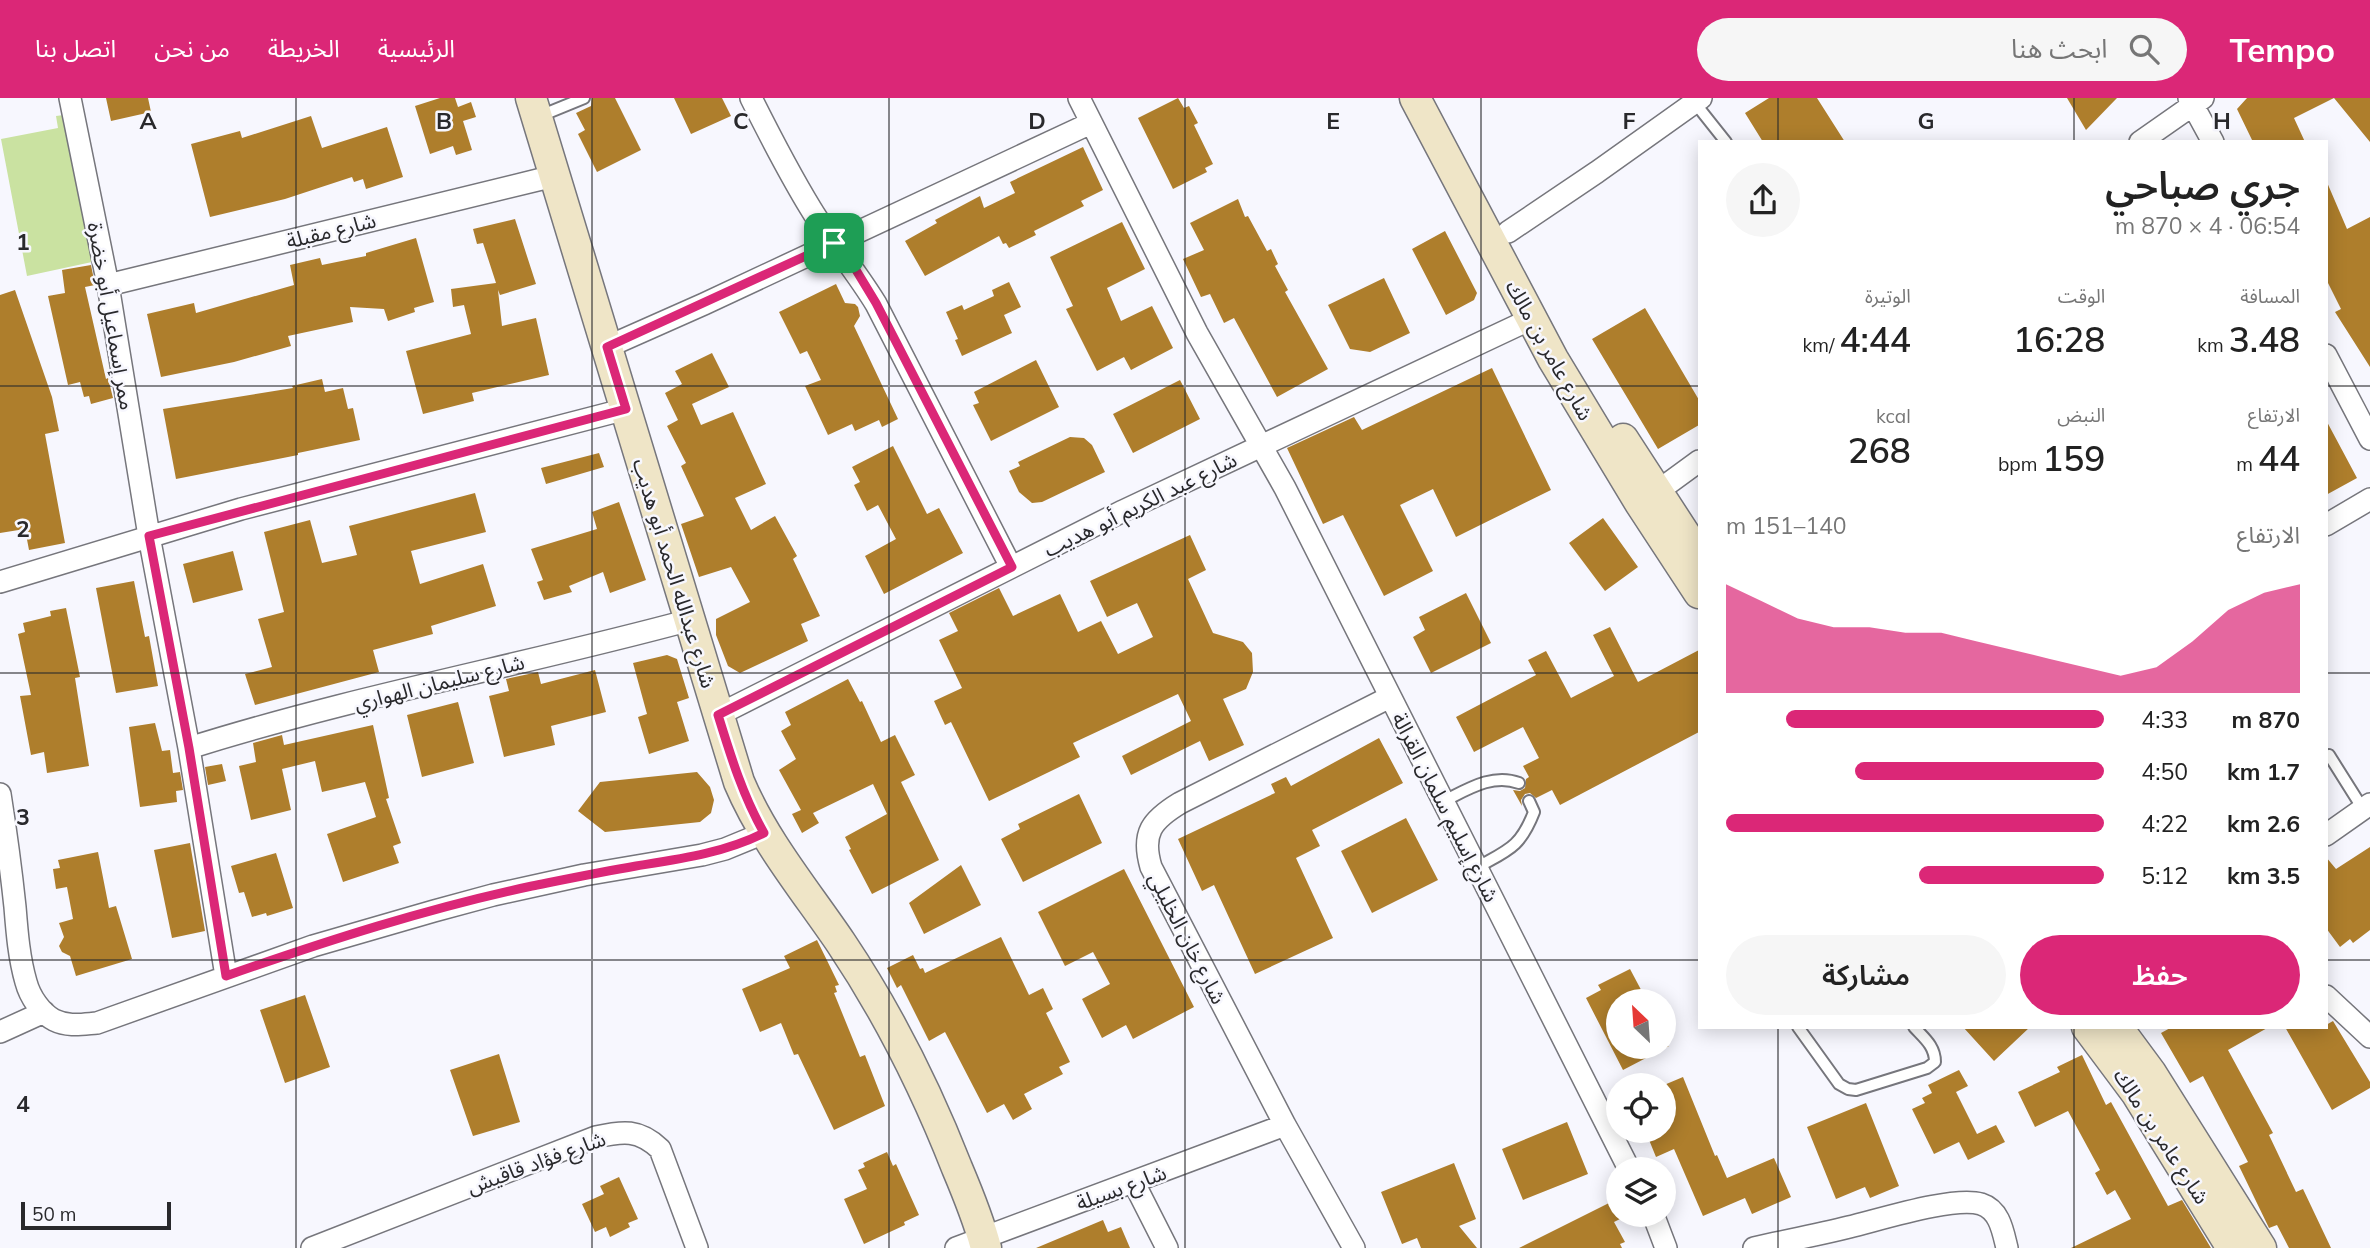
<!DOCTYPE html>
<html lang="ar">
<head>
<meta charset="utf-8">
<style>
	:root { --surface:#fff; --page:#f6f6f6; --text:#222; --muted:#767676; --accent:#db2777 }
	body { margin:0; font-family:Mulish,"Noto Sans Arabic",sans-serif; background:var(--page); color:var(--text); direction:rtl; height:100vh; display:flex; flex-direction:column; font-size:26px; white-space:nowrap }
	* { box-sizing:border-box; margin:0 }
	p { font-size:23px; color:var(--muted) }
	.icon { flex:none; width:38px; height:38px; fill:none; stroke:currentColor; stroke-width:2; stroke-linecap:round; stroke-linejoin:round }
	.map { position:relative; flex:1; overflow:hidden; direction:ltr }
	.panel { position:absolute; left:1698px; top:42px; width:630px; height:889px; display:flex; flex-direction:column; background:var(--surface); border-radius:0px; box-shadow:0 4px 18px #0003; direction:rtl }
	.panel>* { flex:none }
	.needle { width:46px; rotate:335deg }
	.tools { position:absolute; left:1606px; top:891px; display:grid; gap:14px }
	.tools a { display:grid; place-items:center; width:70px; height:70px; border-radius:50%; background:var(--surface); box-shadow:0 4px 18px #0003; font-size:35px }
	.scale { position:absolute; left:21px; bottom:18px; width:150px; box-sizing:border-box; padding-left:7px; border:4px solid #29292c; border-top:0; font-size:19px; line-height:24px; white-space:nowrap; color:#29292c; -webkit-text-stroke:5px #f7f7fe; paint-order:stroke }
	.pin { position:absolute; display:grid; place-items:center; width:60px; height:60px; color:#fff; margin:-30px; border-radius:14px; box-shadow:0 4px 10px #0006 }
	.round { display:grid; place-items:center; flex:none; width:74px; height:74px; border-radius:37px; background:var(--page) }
	.summary { display:flex; align-items:center; justify-content:space-between; height:119px; padding:0 28px }
	h1 { font-size:38px; font-weight:600; line-height:52px }
	.stats { display:grid; grid-template-columns:repeat(3,1fr); gap:10px; height:119px; padding:7px 28px }
	.stats div { display:grid; align-content:center }
	.stats b { font-size:35px; font-weight:600 }
	.stats small { font-size:19px; font-weight:400 }
	.stats p { font-size:19px }
	.chart { height:196px; padding:14px 28px }
	.chart p { display:flex; justify-content:space-between }
	.chart svg { width:100%; height:126px; margin-top:7px; fill:var(--accent); opacity:.7 }
	.button { display:flex; gap:14px; margin-top:auto; padding:14px 28px }
	.button a { flex:1; height:80px; border-radius:42px; background:var(--accent); color:#fff; font-size:28px; font-weight:600; line-height:80px; text-align:center }
	.button a+a { background:var(--page); color:var(--text) }
	ul { padding:0 28px; list-style:none; font-size:23px }
	li { display:grid; grid-template-columns:112px 84px 1fr; align-items:center; height:52px }
	li i { height:18px; border-radius:9px; background:var(--accent) }
	header { display:flex; align-items:center; gap:42px; box-sizing:border-box; height:98px; padding:0 35px; background:var(--accent); color:#fff }
	header strong { font-size:33px }
	nav { display:flex; gap:38px; margin-inline-start:auto; font-size:24px }
	.search { width:490px; height:63px; background:var(--page); display:flex; align-items:center; gap:18px; box-sizing:border-box; padding:0 24px; border-radius:38px; color:var(--muted); font-size:26px }
	.map>svg:first-child { display:block }
</style>
</head>
<body>
<header>
<strong>Tempo</strong>
<div class="search"><svg class="icon" aria-label="search" viewBox="0 0 24 24"><circle cx="10" cy="10" r="6"/><path d="M15 15l6 6"/></svg>ابحث هنا</div>
<nav><a>الرئيسية</a><a>الخريطة</a><a>من نحن</a><a>اتصل بنا</a></nav>
</header>
<div class="map">
<svg width="2370" height="1150" viewBox="0 0 2370 1150">
	<rect width="100%" height="100%" fill="#f7f7fe"/>
	<path fill="#cae2a1" d="M64,17L92,164L27,178L1,41L58,30L56,18Z"/>
	<path fill="#ae7e2c" d="M106,0H148L151,14L111,23Z
		M440,0H455L458,9L471,4L476,19L463,23L472,52L456,57L453,48L430,56L415,8Z
		M592,0H615L641,52L597,74L578,36L585,32L576,15L591,8Z
		M674,0H722L731,18L691,36Z
		M1178,0L1184,10L1189,8L1198,25L1194,27L1213,66L1205,70L1207,74L1173,91L1138,20Z
		M1769,0H1817L1845,44H1763L1745,15Z
		M2067,0H2117L2086,32Z
		M2247,0H2370V44L2334,0L2294,20L2305,44H2253L2237,11Z
		M311,18L322,50L387,29L403,79L366,91L363,81L354,84L352,79L285,101L210,119L191,46L240,33L242,40Z
		M1083,49L1103,92L1081,103L1084,108L1034,133L1036,137L1009,150L1006,145L1003,146L999,138L925,178L905,143L937,125L935,122L980,98L984,110L1015,95L1010,84Z
		M2326,82L2347,131L2370,119V269L2335,214L2341,211L2326,181Z
		M1238,101L1245,119L1248,118L1267,153L1271,151L1278,166L1275,168L1288,192L1285,194L1328,271L1277,299L1234,220L1224,225L1210,196L1201,199L1183,161L1204,152L1190,125Z
		M515,121L536,186L500,197L498,192L502,228L536,220L549,277L472,295L474,303L423,316L406,253L471,236L464,207L453,209L451,191L496,185L483,145L477,146L473,131Z
		M1122,124L1145,171L1107,190L1121,223L1152,208L1173,250L1131,272L1124,259L1097,273L1066,211L1073,208L1050,159Z
		M1445,133L1477,195L1474,202L1446,217L1412,151Z
		M416,140L434,204L414,210L415,214L388,223L384,211L350,209L353,224L288,238L291,248L234,264L161,279L147,216L194,205L196,215L294,187L290,167L320,160L322,167L366,158V155Z
		M91,167L95,187L85,189L106,281L108,280L113,300L91,306L89,298L84,299L80,284L68,287L48,198L65,195L62,172Z
		M1384,180L1410,235L1370,254L1350,251L1328,207Z
		M1009,184L1021,209L1004,217L1012,235L962,258L955,242L958,241L946,214L962,207L964,212L994,198L992,192Z
		M836,186L845,205L855,206L858,209L860,218L854,228L898,321L882,329L879,322L855,333L852,326L828,337L805,288L821,282L807,253L800,256L779,214Z
		M15,192L52,299L59,333L45,336L65,445L29,452L25,431L0,435V197Z
		M1645,210L1699,302V327L1658,351L1592,241Z
		M712,255L729,289L692,306L701,327L733,314L766,386L735,400L751,432L775,418L797,458L793,461L820,518L801,526L808,543L740,575L728,568L716,537V521L750,504L731,469L699,479L681,426L704,418L681,368L686,365L667,328L678,322L665,295L682,286L675,273Z
		M1036,262L1059,309L991,343L973,307L979,305L974,294Z
		M1492,270L1551,392L1456,439L1433,391L1400,407L1433,473L1384,498L1343,417L1323,426L1287,350L1354,319L1362,332Z
		M322,281L325,294L343,290L348,311L353,310L360,342L298,355V357L176,381L163,311L293,290L292,288Z
		M1180,282L1200,321L1133,355L1113,316Z
		M2326,322L2357,380L2326,397Z
		M1070,339L1084,340L1092,347L1105,374L1042,404L1032,405L1019,394L1009,373L1020,368L1018,364Z
		M893,348L927,416L939,410L963,455L884,496L865,458L896,441L878,407L867,413L854,387L860,384L852,369Z
		M599,355L604,369L546,386L541,370Z
		M475,395L486,434L411,453L420,486L483,466L496,508L431,528L433,536L373,552L379,574L255,607L245,576L272,569L258,521L284,514L264,434L310,422L322,465L357,457L349,428Z
		M619,404L646,482L610,495L603,474L569,488L572,494L544,502L537,484L543,482L531,451L597,431L592,414Z
		M1603,420L1638,469L1605,493L1569,445Z
		M1190,437L1206,472L1188,481L1213,535L1243,544L1252,555L1253,574L1246,591L1223,601L1244,647L1209,663L1200,643L1131,677L1122,658L1191,623L1178,596L1073,645L1080,659L989,703L951,624L945,627L934,603L962,590L939,542L958,533L949,515L999,490L1013,518L1060,496L1078,534L1101,523L1118,556L1153,539L1137,505L1107,519L1090,483Z
		M233,453L243,492L193,505L183,466Z
		M134,483L145,539L149,538L158,588L116,595L96,490Z
		M1466,495L1491,545L1431,575L1413,539L1425,532L1419,519Z
		M66,510L80,579L75,580L89,668L47,675L44,654L31,657L20,598L31,597L18,536L25,534L23,525L51,518L50,513Z
		M1610,529L1638,584L1699,552V634L1560,707L1552,692L1536,700L1530,695L1525,696L1521,702L1522,708L1513,692L1520,693L1525,690L1526,681L1529,679L1523,668L1539,660L1523,629L1474,654L1456,619L1536,577L1528,562L1546,553L1571,600L1614,578L1593,537Z
		M667,557L677,561L689,600L677,604L689,643L649,656L638,619L647,616L633,565Z
		M595,572L606,614L551,628L555,647L504,659L489,598L509,593L506,581L538,574L541,586Z
		M848,581L860,604L862,603L881,644L895,637L915,677L901,684L939,762L872,796L849,752L851,751L845,739L887,716L873,686L813,715L819,725L802,735L792,716L801,712L779,672L796,661L781,633L791,627L785,614Z
		M458,604L474,665L422,679L407,617Z
		M155,625L162,653L170,652L173,675L180,674L183,692L176,693L177,704L140,709L129,629Z
		M373,627L389,700L386,701L401,745L393,748L399,765L343,784L327,736L376,719L365,684L322,694L315,663L282,671L291,712L251,722L239,668L256,664L253,645L282,637L284,647Z
		M1379,640L1403,685L1312,732L1320,748L1296,760L1333,840L1255,876L1214,787L1202,793L1178,741L1275,695L1271,686L1286,679L1291,688Z
		M222,666L226,683L208,687L205,669Z
		M697,674L710,689L714,702L711,715L700,724L605,734L578,713L600,684Z
		M1079,696L1102,745L1023,784L1001,741L1020,731L1018,726Z
		M1406,720L1438,782L1372,815L1341,753Z
		M190,745L205,833L172,840L154,752Z
		M2370,749V832L2353,845L2350,841L2340,849L2326,830V759L2336,771Z
		M98,754L109,810L116,808L132,861L76,878L70,858L62,854L59,848L64,839L59,825L73,821L67,789L56,791L53,771L60,770L58,762Z
		M276,755L293,810L267,818L266,815L252,819L244,794L239,795L231,768Z
		M961,767L981,807L924,836L909,805Z
		M1124,771L1194,909L1133,941L1126,927L1102,940L1082,901L1110,886L1093,854L1065,868L1038,814Z
		M1001,839L1029,897L1043,890L1053,911L1046,915L1070,964L1059,969L1063,976L1024,996L1032,1011L1013,1022L1004,1006L987,1015L945,934L929,943L901,887L897,890L887,870L913,857L920,871L923,870L925,875Z
		M817,842L839,887L835,888L837,894L834,895L860,959L865,957L885,1008L834,1032L798,956L794,957L781,925L760,934L742,891L790,870L784,858Z
		M1630,871L1647,903H1619V948H1669L1623,972L1586,900L1601,892L1598,887Z
		M305,897L330,969L285,985L260,912Z
		M2333,923L2370,984V990L2332,1012L2285,929H2326V927Z
		M1963,929H2030L1994,963Z
		M2172,929H2269L2228,952L2273,1035L2269,1037L2296,1094L2303,1091L2331,1150H2289L2277,1127L2269,1130L2239,1068L2248,1064L2203,978L2190,985L2161,935Z
		M499,956L520,1024L473,1038L450,972Z
		M2082,957L2106,1007L2111,1004L2168,1108L2182,1102L2211,1150H2071L2131,1121L2115,1092L2107,1097L2095,1075L2100,1072L2068,1013L2035,1029L2018,994L2060,974L2057,969Z
		M1959,972L1968,988L1956,994L1977,1036L1996,1027L2005,1044L1968,1062L1959,1044L1934,1056L1912,1011L1925,1005L1922,1000L1932,995L1928,987Z
		M1683,979L1715,1058L1717,1057L1727,1080L1774,1060L1791,1099L1752,1116L1745,1100L1703,1118L1674,1051L1656,1059L1645,1032H1664V987Z
		M1866,1005L1899,1088L1870,1100L1865,1089L1836,1101L1807,1029Z
		M1567,1024L1588,1076L1523,1102L1502,1051Z
		M887,1054L893,1068L896,1066L919,1117L904,1124L905,1127L864,1146L844,1101L867,1091L858,1072L865,1069L863,1065Z
		M1454,1065L1476,1121L1459,1128L1477,1150H1421L1417,1140L1402,1146L1381,1094Z
		M619,1079L638,1121L628,1125L630,1129L610,1139L606,1129L595,1134L582,1106L604,1096L600,1088Z
		M1613,1103L1622,1120L1614,1124L1625,1144L1620,1146L1622,1150H1519Z
		M1103,1122L1108,1134L1121,1129L1130,1150H1036Z"/>
	<g fill="none" stroke-linecap="round" stroke-linejoin="round">
		<defs>
			<path id="lane" d="M1695,5L1726,44
				M540,18L584,0
				M2329,657L2363,711
				M1444,703C1468,691 1493,675 1519,685
				M1476,770C1508,752 1520,750 1534,714L1529,703
				M1798,929L1839,986L1848,991L1856,992L1927,970L1935,964C1935,948 1924,940 1914,929"/>
			<path id="street" d="M70,0L108,187L149,438L189,650L226,878
				M751,0C770,38 789,75 811,111C831,144 856,173 876,206L1011,469
				M1079,0L1197,235L1285,390L1629,1071
				M2189,0L2213,44
				M2140,44L2203,0
				M1508,134L1597,74L1701,0
				M108,187L554,78
				M607,249L704,206L1091,25
				M2326,257L2370,341
				M1647,401L1699,363
				M2326,427L2370,401
				M0,484L241,411L626,311
				M718,617L1123,413L1531,221
				M189,650C354,598 524,567 690,522
				M0,696C6,734 11,771 15,809C17,834 19,860 26,884C30,899 41,915 54,922C68,929 83,926 97,925L313,848L434,813L493,797L584,777L702,757L725,751L764,735
				M2326,737L2370,706
				M2326,898L2370,939
				M0,934L44,914
				M1134,1085L1167,1150
				M1653,1116L1666,1150
				M312,1150L596,1039C623,1033 639,1031 660,1051L697,1150
				M956,1150L1285,1027
				M1354,1150L1285,1027L1151,769C1141,735 1152,722 1180,705L1390,599
				M1754,1150C1785,1143 1817,1137 1849,1129C1879,1122 1953,1098 1981,1106C2000,1112 2003,1134 2007,1150"/>
			<path id="secondary" d="M531,0L739,684C764,743 805,792 841,845C888,915 926,991 957,1070C968,1096 979,1123 986,1150
				M1415,0L1553,261L1640,405L1699,495
				M1623,341L1699,458
				M2087,929L2137,996L2232,1150
				M2117,929L2151,975L2261,1150"/>
		</defs>
		<use href="#lane" stroke="#76767c" stroke-width="14"/>
		<use href="#street" stroke="#76767c" stroke-width="24"/>
		<use href="#secondary" stroke="#76767c" stroke-width="33"/>
		<use href="#lane" stroke="#fff" stroke-width="10"/>
		<use href="#street" stroke="#fff" stroke-width="21"/>
		<use href="#secondary" stroke="#efe5c7" stroke-width="30"/>
	</g>
	<g fill="none" stroke-linecap="round" stroke-linejoin="round">
		<defs>
			<path id="route" d="M834,145L856,172L876,205L1012,469L718,617C731,659 743,698 764,735C724,755 680,761 636,768C601,774 567,781 532,788C428,810 326,843 226,878L189,650L149,438L626,311L607,249Z"/>
		</defs>
		<use href="#route" stroke="#fff" stroke-width="14"/>
		<use href="#route" stroke="#db2777" stroke-width="9"/>
	</g>
	<path fill="none" stroke="#29292c" stroke-width="2" stroke-opacity="0.55" d="M296,0V1150M592,0V1150M889,0V1150M1185,0V1150M1481,0V1150M1778,0V44M2074,0V44M0,288H1699M2326,288H2370M0,575H1699M2326,575H2370M0,862H1699M2326,862H2370M1778,929V1150M2074,929V1150"/>
	<g text-anchor="middle" dominant-baseline="central" stroke-width="5" stroke-linejoin="round" paint-order="stroke">
		<g font-size="21" fill="#29292c" stroke="#f7f7fe">
			<text transform="translate(331 132) rotate(-14)">شارع مقبلة</text>
			<text transform="translate(112 218) rotate(80)">ممر إسماعيل أبو خضرة</text>
			<text transform="translate(1550 252) rotate(61)">شارع عامر بن مالك</text>
			<text transform="translate(1140 406) rotate(-26)">شارع عبد الكريم أبو هديب</text>
			<text transform="translate(675 475) rotate(73)">شارع عبدالله الحمد أبو هديب</text>
			<text transform="translate(439 584) rotate(-14)">شارع سليمان الهواري</text>
			<text transform="translate(1446 709) rotate(63)">شارع إسليم سلمان القرالة</text>
			<text transform="translate(1188 840) rotate(63)">شارع خان الخليلي</text>
			<text transform="translate(2162 1038) rotate(57)">شارع عامر بن مالك</text>
			<text transform="translate(536 1064) rotate(-20)">شارع فؤاد قاقيش</text>
			<text transform="translate(1121 1089) rotate(-20)">شارع بسيلة</text>
		</g>
	</g>
	<g font-size="23" text-anchor="middle" font-weight="bold" fill="#29292c" stroke="#f7f7fe" stroke-width="5" stroke-linejoin="round" paint-order="stroke">
		<text x="148" y="31">A</text>
		<text x="444" y="31">B</text>
		<text x="741" y="31">C</text>
		<text x="1037" y="31">D</text>
		<text x="1333" y="31">E</text>
		<text x="1629" y="31">F</text>
		<text x="1926" y="31">G</text>
		<text x="2222" y="31">H</text>
		<text x="23" y="152">1</text>
		<text x="23" y="439">2</text>
		<text x="23" y="727">3</text>
		<text x="23" y="1014">4</text>
	</g>
</svg>
<div class="tools">
<a><svg class="needle" viewBox="-14 -14 28 28"><path d="M0-13l5 13h-10z" fill="#e53935"/><path d="M0 13l5-13h-10z" fill="#767676"/></svg></a>
<a><svg class="icon" aria-label="locate" viewBox="0 0 24 24"><circle cx="12" cy="12" r="6"/><path d="M12 2v4M12 18v4M2 12h4M18 12h4"/></svg></a>
<a><svg class="icon" aria-label="layers" viewBox="0 0 24 24"><path d="M12 4l9 5-9 5-9-5zM3 14l9 5 9-5"/></svg></a>
</div>
<div class="scale">50 m</div>
<div class="pin" style="left:834px;top:145px;background:#1e9e55"><svg class="icon" aria-label="arrive" viewBox="0 0 24 24"><path d="M6 21V4h12l-3 4 3 4H6"/></svg></div>
<section class="panel">
<div class="summary"><div><h1>جري صباحي</h1><p>06:54 · 4 × 870 m</p></div><a class="round"><svg class="icon" aria-label="share" viewBox="0 0 24 24"><path d="M12 15V3M7 8l5-5 5 5M5 13v7h14v-7"/></svg></a></div>
<div class="stats">
<div><p>المسافة</p><b>3.48<small> km</small></b></div>
<div><p>الوقت</p><b>16:28</b></div>
<div><p>الوتيرة</p><b>4:44<small> /km</small></b></div>
</div>
<div class="stats">
<div><p>الارتفاع</p><b>44<small> m</small></b></div>
<div><p>النبض</p><b>159<small> bpm</small></b></div>
<div><p>kcal</p><b>268</b></div>
</div>
<div class="chart"><p><span>الارتفاع</span>140–151 m</p>
<svg viewBox="0 0 160 44" preserveAspectRatio="none"><path d="M0 44V6L10 12L20 18L30 21L40 21L50 23L60 23L70 26L80 29L90 32L100 35L110 38L120 35L130 26L140 15L150 9L160 6V44z"/></svg>
</div>
<ul>
<li><b>870 m</b>4:33<i style="width:84%"></i></li>
<li><b>1.7 km</b>4:50<i style="width:66%"></i></li>
<li><b>2.6 km</b>4:22<i style="width:100%"></i></li>
<li><b>3.5 km</b>5:12<i style="width:49%"></i></li>
</ul>
<div class="button"><a>حفظ</a><a>مشاركة</a></div>
</section>
</div>
</body>
</html>
